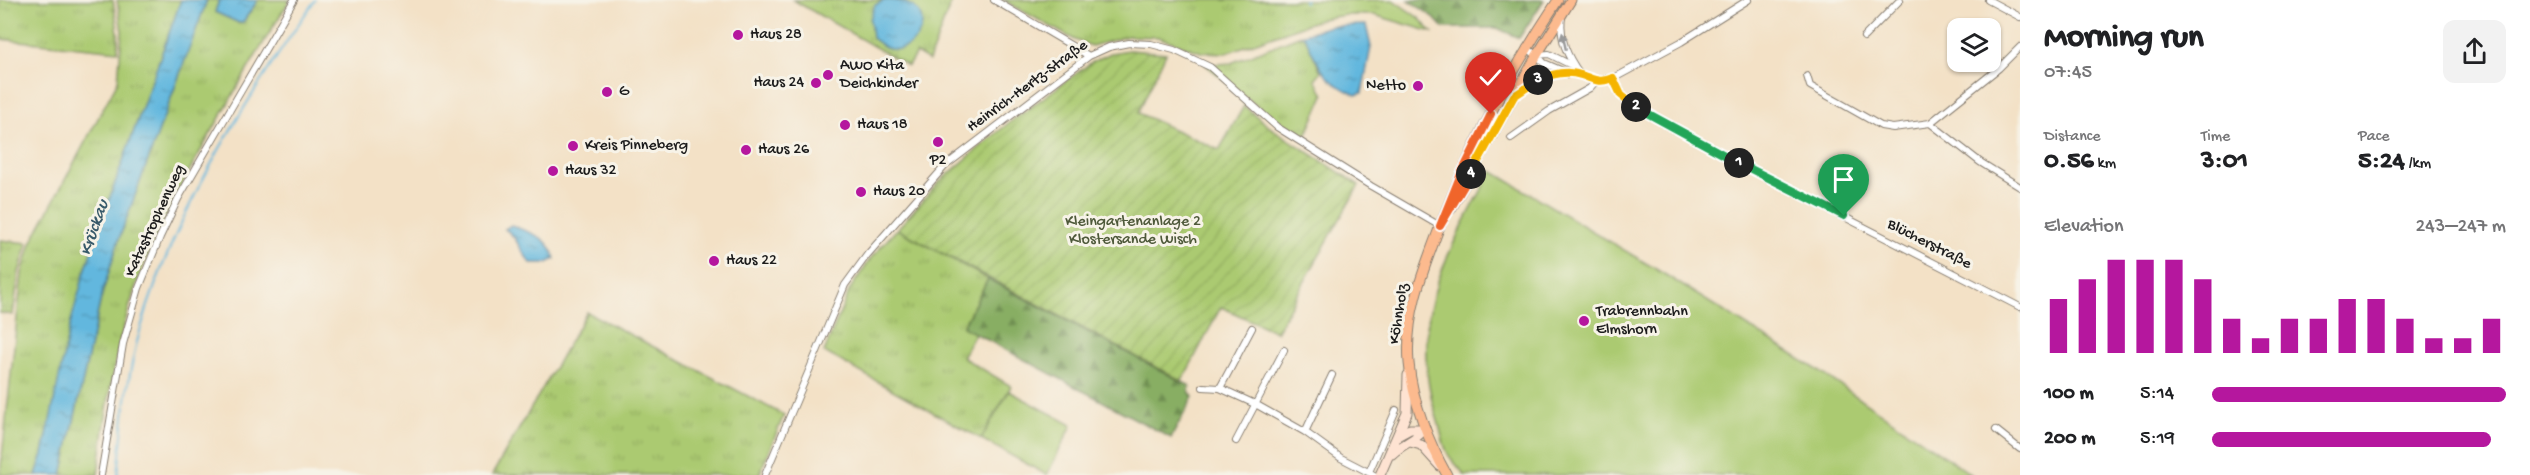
<!DOCTYPE html>
<html lang="en">
<head>
<meta charset="utf-8">
<style>
	:root { --surface:#fff; --page:#f2f2f2; --text:#202124; --muted:#757577; --accent:#b5179e }
	body { margin:0; font-family:"Gochi Hand",sans-serif; background:var(--page); color:var(--text); height:100vh; display:flex; flex-direction:column; font-size:22px; white-space:nowrap }
	* { box-sizing:border-box; margin:0 }
	p { font-size:20px; color:var(--muted) }
	.icon { flex:none; width:33px; height:33px; fill:none; stroke:currentColor; stroke-width:2; stroke-linecap:round; stroke-linejoin:round }
	.map { position:relative; flex:1; overflow:hidden }
	.sheet { display:flex; flex-direction:column; background:var(--surface); width:510px }
	.sheet>* { flex:none }
	.controls { position:absolute; left:1947px; top:18px; display:grid; gap:12px }
	.controls a { display:grid; place-items:center; width:54px; height:54px; border-radius:12px; background:var(--surface); box-shadow:0 2px 4px #0004; font-size:30px }
	.pin { position:absolute; display:grid; place-items:center; width:51px; height:51px; color:#fff; margin:-62px -26px; border-radius:50% 50% 50% 0; rotate:-45deg; box-shadow:0 0 6px #0007 }
	.pin .icon { rotate:45deg }
	.km { position:absolute; width:30px; height:30px; margin:-15px; border-radius:50%; background:#222; color:#fff; font-size:16px; line-height:30px; text-align:center }
	.round { display:grid; place-items:center; flex:none; width:63px; height:63px; border-radius:12px; background:var(--page) }
	.overview { display:flex; align-items:center; justify-content:space-between; height:102px; padding:0 24px }
	h1 { font-size:33px; font-weight:700; line-height:45px }
	.stats { display:grid; grid-template-columns:repeat(3,1fr); gap:9px; height:102px; padding:6px 24px }
	.stats div { display:grid; align-content:center }
	.stats b { font-size:26px; font-weight:700 }
	.stats small { font-size:16px; font-weight:400 }
	.stats p { font-size:16px }
	.chart { height:168px; padding:12px 24px }
	.chart p { display:flex; justify-content:space-between }
	.chart svg { width:100%; height:108px; margin-top:6px; stroke:var(--accent); stroke-width:6 }
	ul { padding:0 24px; list-style:none; font-size:20px }
	li { display:grid; grid-template-columns:96px 72px 1fr; align-items:center; height:45px }
	li i { height:15px; border-radius:8px; background:var(--accent) }
	main { display:flex; flex:1; min-height:0 }
	.map>svg:first-child { display:block }
</style>
</head>
<body>
<main>
<div class="map">
<svg width="2020" height="475" viewBox="0 0 2020 475">
	<defs>
		<pattern id="grass-tufts" width="24" height="20" patternUnits="userSpaceOnUse" patternTransform="scale(1.5)"><rect width="24" height="20" fill="#abca71"/><path d="M3 7l-1-3M5 7V3M7 7l1-3M15 17l-1-3M17 17v-4M19 17l1-3" fill="none" stroke="#93ad61"/></pattern>
		<pattern id="forest-firs" width="22" height="20" patternUnits="userSpaceOnUse" patternTransform="scale(1.5)"><rect width="22" height="20" fill="#88ae63"/><path d="M5 1l3.5 6h-7zM16 11l3.5 6h-7z" fill="#6e8d51"/></pattern>
		<pattern id="garden-furrows" width="10" height="10" patternUnits="userSpaceOnUse" patternTransform="scale(1.5)"><rect width="10" height="10" fill="#abca71"/><path d="M-1 1l2-2M0 10L10 0M9 11l2-2" fill="none" stroke="#93ad61"/></pattern>
		<pattern id="water-ripples" width="26" height="14" patternUnits="userSpaceOnUse" patternTransform="scale(1.5)"><rect width="26" height="14" fill="#62b7de"/><path d="M2 4q2-2 4 0t4 0M15 11q2-2 4 0t4 0" fill="none" stroke="#5094b3"/></pattern>
	</defs>
	<rect width="100%" height="100%" fill="#f7f3e8"/>
	<filter id="ink" filterUnits="userSpaceOnUse"><feTurbulence type="fractalNoise" baseFrequency=".0167" numOctaves="2"/><feDisplacementMap in="SourceGraphic" scale="12" xChannelSelector="R" yChannelSelector="G"/><feConvolveMatrix kernelMatrix="1 2 1 2 8 2 1 2 1" color-interpolation-filters="sRGB"/></filter>
	<filter id="wash" filterUnits="userSpaceOnUse"><feTurbulence type="fractalNoise" baseFrequency=".008" numOctaves="4" result="noise"/><feDisplacementMap in="SourceGraphic" scale="24" xChannelSelector="R" yChannelSelector="G"/><feGaussianBlur stdDeviation="1.35" result="paint"/><feColorMatrix in="noise" values="0 0 0 0 0 0 0 0 0 0 0 0 0 0 0 0 0 1.4 0 .05"/><feComposite in="paint" operator="in"/></filter>
	<g filter="url(#wash)">
		<rect width="100%" height="100%" fill="#f3e1c6"/>
		<path fill="url(#grass-tufts)" stroke="#647346" stroke-width="1.5" d="M0,0H113L118,32V51L0,39Z
			M117,0H181L101,222L84,274L43,454L36,475H0L22,273L31,243L118,81L122,31Z
			M207,0H219L215,12L239,23L243,22L258,0H290C262,43 237,88 211,133C179,188 148,243 130,305C113,360 105,418 98,475H62L101,298L119,239Z
			M793,0H952L929,61L916,53L908,66Z
			M1003,0H1393L1419,18L1432,32L1374,15H1345L1321,19L1226,53L1201,52L1158,37L1128,36L1092,46L1075,40Z
			M1301,35L1305,37L1321,72L1315,79L1324,95L1305,138L1278,123L1206,65L1231,63Z
			M897,229L988,279L963,326L976,332L962,357L1011,386L981,439L824,352L850,289L871,258Z
			M0,240L28,243L19,272L13,315L0,313Z
			M587,312L784,415L759,475H492Z"/>
		<path fill="url(#forest-firs)" stroke="#526540" stroke-width="1.5" d="M1409,0H1544L1519,38L1497,28H1443L1433,17Z
			M988,279L1190,386L1189,391L1193,397L1171,438L963,327Z"/>
		<path fill="url(#garden-furrows)" stroke="#647346" stroke-width="1.5" d="M1129,50L1166,53L1138,113L1219,150L1244,106L1271,128L1359,185L1276,332L1221,307L1182,381L897,229L939,182L1005,126L1092,62L1111,53Z"/>
		<path fill="#abca71" stroke="#647346" stroke-width="1.5" d="M1492,171L1664,274L1816,369L1972,475H1464C1460,467 1452,462 1448,454C1442,443 1441,430 1437,418C1405,320 1446,255 1492,171Z
			M1009,391L1072,425L1047,475L981,439Z"/>
		<path fill="url(#water-ripples)" stroke="#3f6a7d" stroke-width="1.5" d="M181,0H207L119,239L101,298L62,475H36L43,454L70,325L84,274L101,222Z
			M219,0H258L243,22L239,23L215,12Z
			M885,0C948,0 918,59 887,48C882,46 876,41 872,38L870,19L875,5Z
			M1366,25L1371,47L1362,93L1356,95C1323,81 1320,68 1305,37L1301,35L1331,26Z
			M511,225C531,234 549,235 555,259L547,263H531C520,252 518,237 505,229Z"/>
		<g fill="none" stroke-linecap="round" stroke-linejoin="round">
			<path stroke="#62b7de" stroke-width="2" d="M1304,2L1305,0
				M118,475C123,427 126,378 140,331C175,210 244,103 315,0"/>
		</g>
	</g>
	<g filter="url(#ink)">
		<g fill="none" stroke-linecap="round" stroke-linejoin="round">
			<defs>
				<path id="minor" d="M994,0L1089,56
					M1988,0L2020,17
					M1562,17C1559,39 1567,56 1580,74
					M1864,37L1900,0
					M1526,48L1537,55L1544,63L1565,72
					M1537,55L1549,54L1573,66
					M1807,76L1810,86L1881,126L1893,128L1930,123L1999,68L2020,47
					M1613,78L1621,95L1629,103L1749,168L2020,307
					M1517,94L1538,80L1556,74H1580L1595,82L1616,77L1681,42L1748,0
					M1930,123L1980,162L2020,187
					M1511,138L1549,111L1590,88L1595,82
					M1203,387L1220,388L1257,405L1305,432L1341,458L1374,475
					M1220,388L1252,328
					M1996,430L2020,449
					M1305,432L1332,375
					M1236,441L1284,350
					M1369,472L1396,410
					M101,475L123,344L139,288L160,237L178,199L294,0
					M765,475L845,285L867,255L945,166L1089,56L1109,47L1129,43L1151,44L1174,50L1210,67L1277,127L1371,186L1440,226"/>
				<path id="secondary" d="M1399,435L1410,429H1425
					M1410,442L1421,445L1440,466
					M1392,454C1402,444 1416,440 1425,429
					M1380,475L1407,413L1408,375"/>
				<path id="primary" d="M1451,209L1537,55L1571,0
					M1447,475C1429,443 1412,400 1409,363C1405,314 1423,271 1440,226C1470,147 1511,71 1558,0"/>
			</defs>
			<use href="#minor" stroke="#887e71" stroke-width="8"/>
			<use href="#secondary" stroke="#887e71" stroke-width="11"/>
			<use href="#primary" stroke="#887e71" stroke-width="11"/>
			<use href="#minor" stroke="#fff" stroke-width="6"/>
			<use href="#secondary" stroke="#fee3d2" stroke-width="9"/>
			<use href="#primary" stroke="#fcba8e" stroke-width="9"/>
		</g>
		<defs><path id="oneway-solid" d="M-6-.8H1V-3.2L6.5 0L1 3.2V.8H-6Z" transform="scale(1.5)"/></defs>
		<use fill="#999" href="#oneway-solid" transform="translate(1564 41) rotate(-102)"/>
	</g>
	<g fill="none" stroke-linecap="round" stroke-linejoin="round" filter="url(#ink)">
		<defs>
			<path id="split-1" d="M1739,163L1844,216"/>
			<path id="split-2" d="M1636,107L1739,163"/>
			<path id="split-3" d="M1538,80C1551,74 1567,70 1581,75C1594,79 1599,84 1613,78L1621,95L1636,107"/>
			<path id="split-4" d="M1471,174L1514,96L1538,80"/>
			<path id="split-5" d="M1461,174L1440,226L1471,174"/>
			<path id="split-6" d="M1461,174L1491,114"/>
		</defs>
		<use href="#split-1" stroke="#fff" stroke-width="12"/>
		<use href="#split-2" stroke="#fff" stroke-width="12"/>
		<use href="#split-3" stroke="#fff" stroke-width="12"/>
		<use href="#split-4" stroke="#fff" stroke-width="12"/>
		<use href="#split-5" stroke="#fff" stroke-width="12"/>
		<use href="#split-6" stroke="#fff" stroke-width="12"/>
		<use href="#split-1" stroke="#22a559" stroke-width="8"/>
		<use href="#split-2" stroke="#22a559" stroke-width="8"/>
		<use href="#split-3" stroke="#f5b400" stroke-width="8"/>
		<use href="#split-4" stroke="#f5b400" stroke-width="8"/>
		<use href="#split-5" stroke="#f0652b" stroke-width="8"/>
		<use href="#split-6" stroke="#f0652b" stroke-width="8"/>
	</g>
	<g fill="#b5179e" stroke="#f7f3e8" stroke-width="2">
		<circle cx="738" cy="35" r="6"/>
		<circle cx="828" cy="75" r="6"/>
		<circle cx="816" cy="83" r="6"/>
		<circle cx="1418" cy="86" r="6"/>
		<circle cx="607" cy="92" r="6"/>
		<circle cx="845" cy="125" r="6"/>
		<circle cx="938" cy="142" r="6"/>
		<circle cx="573" cy="146" r="6"/>
		<circle cx="746" cy="150" r="6"/>
		<circle cx="553" cy="171" r="6"/>
		<circle cx="861" cy="192" r="6"/>
		<circle cx="714" cy="261" r="6"/>
		<circle cx="1584" cy="321" r="6"/>
	</g>
	<g text-anchor="middle" dominant-baseline="central" stroke-width="6" stroke-linejoin="round" paint-order="stroke">
		<g font-size="16" fill="#1c1c1c" stroke="#f7f3e8" text-anchor="start">
			<text x="750" y="35">Haus 28</text>
			<text x="840" y="66">AWO Kita<tspan x="840" dy="18">Deichkinder</tspan></text>
			<text x="804" y="83" text-anchor="end">Haus 24</text>
			<text x="1406" y="86" text-anchor="end">Netto</text>
			<text x="619" y="92">G</text>
			<text x="857" y="125">Haus 18</text>
			<text x="585" y="146">Kreis Pinneberg</text>
			<text x="758" y="150">Haus 26</text>
			<text x="938" y="161" text-anchor="middle">P2</text>
			<text x="565" y="171">Haus 32</text>
			<text x="873" y="192">Haus 20</text>
			<text x="726" y="261">Haus 22</text>
			<text x="1596" y="312">Trabrennbahn<tspan x="1596" dy="18">Elmshorn</tspan></text>
		</g>
		<g font-size="16" fill="#1c1c1c" stroke="#f7f3e8">
			<text transform="translate(1028 87) rotate(-36)">Heinrich-Hertz-Straße</text>
			<text transform="translate(156 221) rotate(-65)">Katastrophenweg</text>
			<text transform="translate(1929 245) rotate(27)">Blücherstraße</text>
			<text transform="translate(1400 314) rotate(-81)">Köhnholz</text>
		</g>
		<g font-size="16" fill="#4e593a" stroke="#f7f3e8">
			<text x="1133" y="222">Kleingartenanlage 2<tspan x="1133" dy="18">Klostersande Wisch</tspan></text>
		</g>
		<g font-size="18" font-style="italic" fill="#385a6a" stroke="#f7f3e8">
			<text transform="translate(95 228) rotate(-71)">Krückau</text>
		</g>
	</g>
</svg>
<div class="controls">
<a><svg class="icon" aria-label="layers" viewBox="0 0 24 24"><path d="M12 4l9 5-9 5-9-5zM3 14l9 5 9-5"/></svg></a>
</div>
<div class="pin" style="left:1844px;top:216px;background:#1e9e55"><svg class="icon" aria-label="arrive" viewBox="0 0 24 24"><path d="M6 21V4h12l-3 4 3 4H6"/></svg></div>
<div class="pin" style="left:1491px;top:114px;background:#d93025"><svg class="icon" aria-label="check" viewBox="0 0 24 24"><path d="M5 12l5 5 9-10"/></svg></div>
<b class="km" style="left:1739px;top:163px">1</b>
<b class="km" style="left:1636px;top:107px">2</b>
<b class="km" style="left:1538px;top:80px">3</b>
<b class="km" style="left:1471px;top:174px">4</b>
</div>
<section class="sheet">
<div class="overview"><div><h1>Morning run</h1><p>07:45</p></div><a class="round"><svg class="icon" aria-label="share" viewBox="0 0 24 24"><path d="M12 15V3M7 8l5-5 5 5M5 13v7h14v-7"/></svg></a></div>
<div class="stats">
<div><p>Distance</p><b>0.56<small> km</small></b></div>
<div><p>Time</p><b>3:01</b></div>
<div><p>Pace</p><b>5:24<small> /km</small></b></div>
</div>
<div class="chart"><p><span>Elevation</span>243–247 m</p>
<svg viewBox="0 0 160 44" preserveAspectRatio="none"><path d="M5 44V22M15 44V14M25 44V6M35 44V6M45 44V6M55 44V14M65 44V30M75 44V38M85 44V30M95 44V30M105 44V22M115 44V22M125 44V30M135 44V38M145 44V38M155 44V30"/></svg>
</div>
<ul>
<li><b>100 m</b>5:14<i style="width:100%"></i></li>
<li><b>200 m</b>5:19<i style="width:95%"></i></li>
</ul>
</section>
</main>
</body>
</html>
